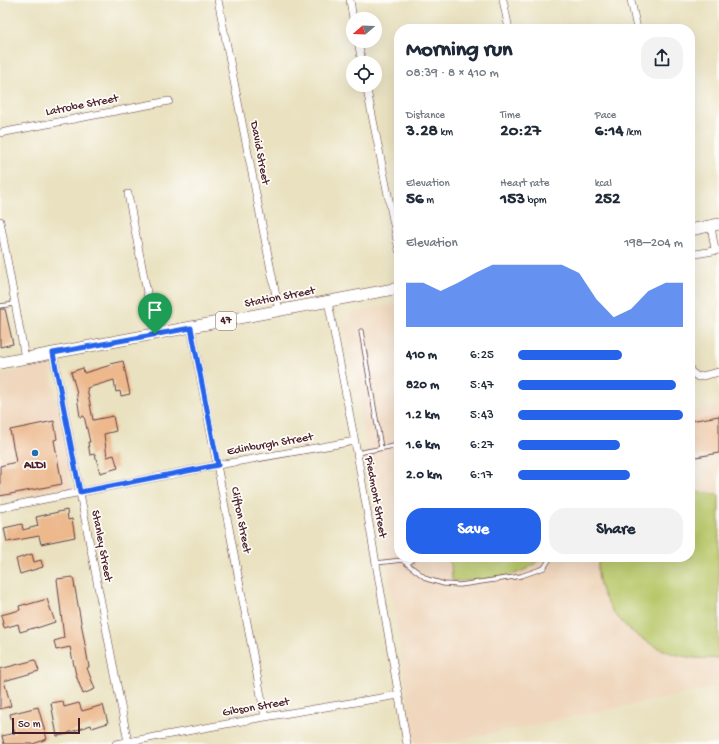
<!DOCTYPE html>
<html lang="en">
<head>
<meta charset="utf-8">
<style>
	:root { --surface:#fff; --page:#f2f2f3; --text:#1f2937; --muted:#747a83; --accent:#2563eb }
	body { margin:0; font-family:"Gochi Hand",sans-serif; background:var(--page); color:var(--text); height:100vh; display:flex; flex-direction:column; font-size:15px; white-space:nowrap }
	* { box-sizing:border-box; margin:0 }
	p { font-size:13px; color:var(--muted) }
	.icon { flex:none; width:22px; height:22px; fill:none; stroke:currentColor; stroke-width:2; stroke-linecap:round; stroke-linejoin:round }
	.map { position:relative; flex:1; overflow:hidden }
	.side { position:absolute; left:394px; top:24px; width:301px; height:538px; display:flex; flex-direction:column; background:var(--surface); border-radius:16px; box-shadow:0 4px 16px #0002 }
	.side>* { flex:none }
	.needle { width:26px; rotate:251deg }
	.fabs { position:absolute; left:346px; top:12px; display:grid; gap:8px }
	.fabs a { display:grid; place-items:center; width:36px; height:36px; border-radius:50%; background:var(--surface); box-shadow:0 4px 16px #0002; font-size:20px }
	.scale { position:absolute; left:12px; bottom:10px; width:68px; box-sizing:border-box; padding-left:4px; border:2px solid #4a1f2b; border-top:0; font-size:11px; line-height:14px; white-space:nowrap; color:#4a1f2b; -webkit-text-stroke:3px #fdfcf7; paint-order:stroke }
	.pin { position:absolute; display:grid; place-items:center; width:34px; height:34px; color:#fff; margin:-41px -17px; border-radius:50% 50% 50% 0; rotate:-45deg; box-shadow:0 0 4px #0007 }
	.pin .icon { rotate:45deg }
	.round { display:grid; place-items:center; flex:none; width:42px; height:42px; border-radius:16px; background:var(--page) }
	.head { display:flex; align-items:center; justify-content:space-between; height:68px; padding:0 12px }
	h1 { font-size:22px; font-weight:700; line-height:30px }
	.stats { display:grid; grid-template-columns:repeat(3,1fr); gap:6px; height:68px; padding:4px 12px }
	.stats div { display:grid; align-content:center }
	.stats b { font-size:17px; font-weight:700 }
	.stats small { font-size:11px; font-weight:400 }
	.stats p { font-size:11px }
	.chart { height:112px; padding:8px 12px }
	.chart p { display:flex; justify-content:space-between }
	.chart svg { width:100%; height:72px; margin-top:4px; fill:var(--accent); opacity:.7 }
	.button { display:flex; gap:8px; margin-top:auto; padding:8px 12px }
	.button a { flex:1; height:46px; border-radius:16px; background:var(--accent); color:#fff; font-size:16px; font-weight:700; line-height:46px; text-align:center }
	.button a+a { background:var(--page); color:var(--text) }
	ul { padding:0 12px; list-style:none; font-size:13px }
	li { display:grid; grid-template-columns:64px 48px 1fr; align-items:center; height:30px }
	li i { height:10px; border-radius:5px; background:var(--accent) }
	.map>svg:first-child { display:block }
</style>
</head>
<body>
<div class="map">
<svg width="719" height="744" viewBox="0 0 719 744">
	<rect width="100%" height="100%" fill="#fdfcf7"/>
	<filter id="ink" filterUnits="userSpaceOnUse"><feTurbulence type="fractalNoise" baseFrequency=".025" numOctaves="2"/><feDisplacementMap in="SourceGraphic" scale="8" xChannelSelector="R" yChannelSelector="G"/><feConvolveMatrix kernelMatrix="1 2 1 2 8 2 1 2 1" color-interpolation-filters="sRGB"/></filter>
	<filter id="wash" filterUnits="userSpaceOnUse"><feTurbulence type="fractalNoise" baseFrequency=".012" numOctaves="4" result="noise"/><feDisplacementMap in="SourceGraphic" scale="16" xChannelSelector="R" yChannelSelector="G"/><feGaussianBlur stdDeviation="0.9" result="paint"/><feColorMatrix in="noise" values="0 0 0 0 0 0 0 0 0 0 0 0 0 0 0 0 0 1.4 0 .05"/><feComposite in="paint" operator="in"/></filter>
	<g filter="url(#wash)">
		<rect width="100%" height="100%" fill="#e9e1bf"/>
		<path fill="#efd6bc" d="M399,303V557H690V411L719,406V687L438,744H414L395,611L344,323L349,320L351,313Z
			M50,365L72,488L0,501V375Z"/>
		<path fill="#b9c86b" stroke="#82744b" d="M690,492L710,493L719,495V658C699,660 677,657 659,648C625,633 591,597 599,557H690Z
			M447,557H541C526,579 477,581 452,581L451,564Z"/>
		<g id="blocks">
			<path fill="#ecb88c" d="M0,309H5L13,344L0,347Z
				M123,361L130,394L121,396L120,391L116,392L114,380L87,388L93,420L113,416L116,431L104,434L107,457L114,455L118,468L100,473L95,454L90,455L88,442H90L84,416L80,417L76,389L71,372L83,368L84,373L111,365L110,364Z
				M719,416V453L690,458V421Z
				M54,421L57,439L54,440L62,484L0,496V466L16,462L10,430Z
				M67,510L68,520L72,519L75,537L41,544L39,536L7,542L4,528L22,524L23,530L38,526L36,517Z
				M32,554L34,562L41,560L43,567L20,574L16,559Z
				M73,577L89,667L87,668L95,689L83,694L76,675L70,647L56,650L54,641L64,638L57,579Z
				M47,599L55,622L37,628V627L20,632L18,624L4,628L1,615L20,610L19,606L26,604V605Z
				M35,660L39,671L4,681L11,706L0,709V669Z
				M63,701L64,707L79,703L82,711L103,705L108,723L92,728L91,725L68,733V734L57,736L51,703Z
				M38,707L47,739L33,744H4L2,736L15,733L10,714Z"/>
		</g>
	</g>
	<g filter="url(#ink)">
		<use href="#blocks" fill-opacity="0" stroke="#623c41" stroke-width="1"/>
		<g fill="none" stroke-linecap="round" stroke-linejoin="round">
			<defs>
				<path id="service" d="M0,306L15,304
					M361,331L381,448
					M357,453L399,445
					M376,563L402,560L427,579L444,584L460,585L521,576L544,568L551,557
					M408,563L417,557"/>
				<path id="minor" d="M218,0L279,311
					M350,0L353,19
					M503,0L509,29
					M631,0L637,29
					M358,41L362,63
					M366,85L399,250
					M0,133L169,101
					M128,194L155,334
					M0,221L25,358
					M711,226L715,250
					M690,255L719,250
					M328,301L357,453L407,744
					M191,328L265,717
					M53,353L128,742
					M690,369V371L698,377L719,372
					M0,508L218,465L355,441
					M116,744L265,717L399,695"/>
				<path id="primary" d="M690,230L719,224
					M0,363L399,288"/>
			</defs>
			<use href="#service" stroke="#623c41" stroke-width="5"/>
			<use href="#minor" stroke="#623c41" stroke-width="8"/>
			<use href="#primary" stroke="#623c41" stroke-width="12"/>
			<use href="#service" stroke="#fff" stroke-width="3.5"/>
			<use href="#minor" stroke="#fff" stroke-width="7"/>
			<use href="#primary" stroke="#fff" stroke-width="11"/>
		</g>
	</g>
	<g fill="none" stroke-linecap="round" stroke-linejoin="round" filter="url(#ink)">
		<defs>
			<path id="route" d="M191,328L218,465L80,492L53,353Z"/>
		</defs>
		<use href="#route" stroke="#fff" stroke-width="8"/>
		<use href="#route" stroke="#2563eb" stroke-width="5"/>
	</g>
	<circle fill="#1f6fb2" stroke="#fdfcf7" stroke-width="1.5" cx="35" cy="453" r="4"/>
	<g text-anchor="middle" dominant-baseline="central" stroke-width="3.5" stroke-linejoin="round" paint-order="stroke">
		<rect fill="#fdfcf7" stroke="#806168" stroke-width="1" x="216" y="312" width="20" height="18" rx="3"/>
		<g font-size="11" font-weight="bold" fill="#4a1f2b">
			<text x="226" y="321">47</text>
		</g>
		<g font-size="12" fill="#4a1f2b" stroke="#fdfcf7">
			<text transform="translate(82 106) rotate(-11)">Latrobe Street</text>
			<text transform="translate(259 153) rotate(79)">David Street</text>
			<text transform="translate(280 298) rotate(-11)">Station Street</text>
			<text transform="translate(270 445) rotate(-10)">Edinburgh Street</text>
			<text transform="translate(375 497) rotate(80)">Piedmont Street</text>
			<text transform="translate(240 520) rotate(79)">Clifton Street</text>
			<text transform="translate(101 546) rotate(79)">Stanley Street</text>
			<text transform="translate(256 708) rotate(-10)">Gibson Street</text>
		</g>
		<g font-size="12" font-weight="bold" fill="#4a1f2b" stroke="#fdfcf7">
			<text x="35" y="466">ALDI</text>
		</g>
	</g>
</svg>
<div class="fabs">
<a><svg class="needle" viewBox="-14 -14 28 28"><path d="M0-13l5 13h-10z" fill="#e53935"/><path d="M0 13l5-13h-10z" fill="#747a83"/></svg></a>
<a><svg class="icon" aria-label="locate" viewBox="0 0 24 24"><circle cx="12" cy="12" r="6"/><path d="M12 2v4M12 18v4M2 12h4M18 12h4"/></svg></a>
</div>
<div class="scale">50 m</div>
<div class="pin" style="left:155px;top:334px;background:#1e9e55"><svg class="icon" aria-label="arrive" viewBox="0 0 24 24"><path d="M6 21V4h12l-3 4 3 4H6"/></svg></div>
<section class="side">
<div class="head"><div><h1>Morning run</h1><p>08:39 · 8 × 410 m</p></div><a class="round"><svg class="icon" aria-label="share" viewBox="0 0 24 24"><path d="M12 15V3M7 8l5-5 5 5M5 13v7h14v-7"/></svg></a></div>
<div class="stats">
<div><p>Distance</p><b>3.28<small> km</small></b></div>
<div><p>Time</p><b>20:27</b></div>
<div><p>Pace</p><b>6:14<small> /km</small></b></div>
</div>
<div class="stats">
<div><p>Elevation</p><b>56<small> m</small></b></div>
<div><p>Heart rate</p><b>153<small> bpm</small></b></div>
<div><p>kcal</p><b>252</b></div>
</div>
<div class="chart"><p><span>Elevation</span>198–204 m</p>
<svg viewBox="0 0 160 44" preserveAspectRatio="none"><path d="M0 44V17L10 17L20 22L30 17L40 11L50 6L60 6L70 6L80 6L90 6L100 11L110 27L120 38L130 33L140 22L150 17L160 17V44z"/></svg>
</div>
<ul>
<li><b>410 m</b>6:25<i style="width:63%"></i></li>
<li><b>820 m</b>5:47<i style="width:96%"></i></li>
<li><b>1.2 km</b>5:43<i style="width:100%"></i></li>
<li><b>1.6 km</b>6:27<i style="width:62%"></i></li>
<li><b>2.0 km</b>6:17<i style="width:68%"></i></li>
</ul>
<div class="button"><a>Save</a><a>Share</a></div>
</section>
</div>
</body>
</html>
